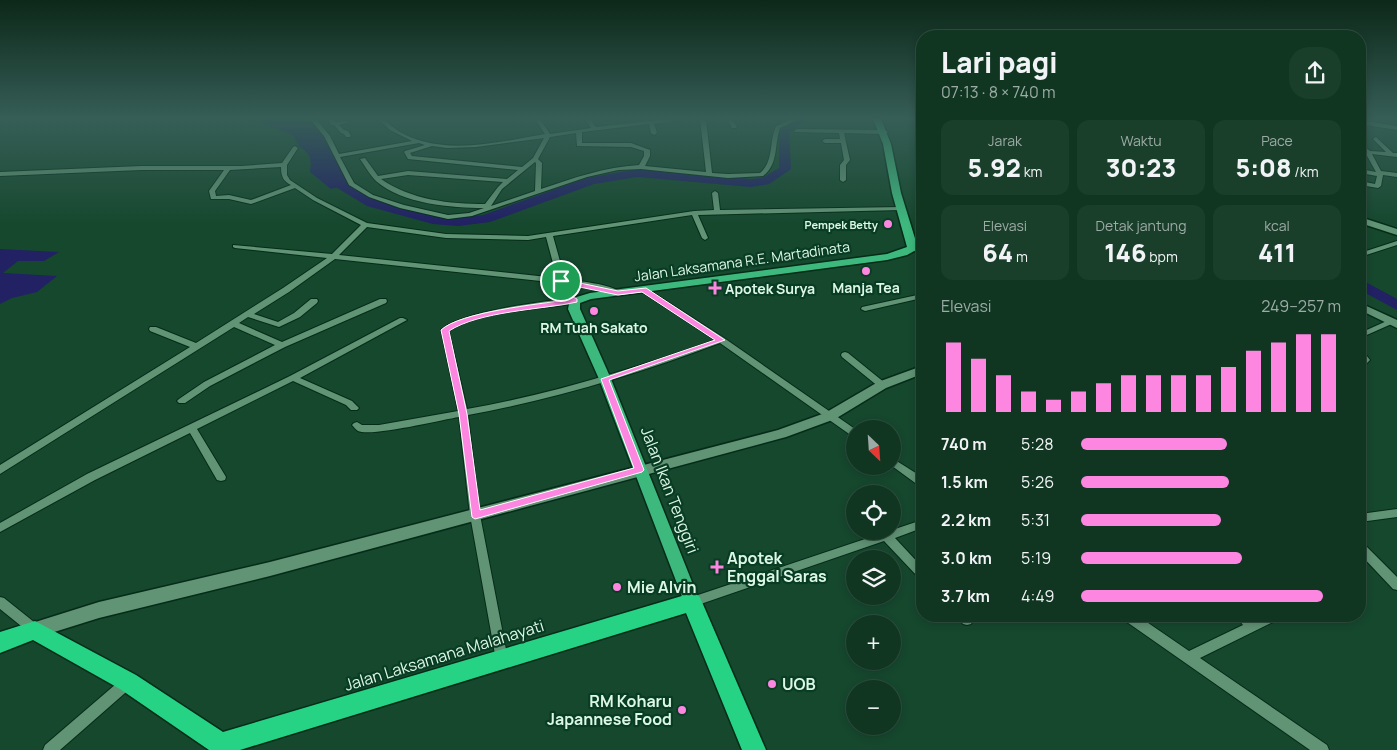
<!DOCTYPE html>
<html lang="id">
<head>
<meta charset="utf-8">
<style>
	:root { --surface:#103622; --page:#193e2a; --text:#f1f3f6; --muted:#9caba5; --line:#305040; --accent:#fd86e1 }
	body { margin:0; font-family:Manrope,sans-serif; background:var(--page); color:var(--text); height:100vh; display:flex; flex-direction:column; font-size:19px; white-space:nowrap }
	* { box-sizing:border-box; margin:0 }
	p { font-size:16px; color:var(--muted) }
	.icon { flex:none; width:28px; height:28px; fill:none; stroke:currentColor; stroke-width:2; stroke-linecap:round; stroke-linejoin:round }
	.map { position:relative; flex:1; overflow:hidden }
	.sheet { position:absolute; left:916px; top:30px; width:450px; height:592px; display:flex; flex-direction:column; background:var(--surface); border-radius:20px; box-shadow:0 2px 8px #0003,0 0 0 1px var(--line) }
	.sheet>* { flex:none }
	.needle { width:32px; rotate:155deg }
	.fabs { position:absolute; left:846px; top:420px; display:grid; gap:10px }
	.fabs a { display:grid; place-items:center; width:55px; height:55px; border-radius:50%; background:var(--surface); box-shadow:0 2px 8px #0003,0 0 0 1px var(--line); font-size:25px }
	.pin { position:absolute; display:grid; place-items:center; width:42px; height:42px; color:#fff; margin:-21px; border:2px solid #fff; border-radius:50%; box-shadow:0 1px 5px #0007 }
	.round { display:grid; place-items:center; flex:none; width:52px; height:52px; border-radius:20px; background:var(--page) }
	.head { display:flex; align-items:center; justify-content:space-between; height:85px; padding:0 25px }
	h1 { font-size:28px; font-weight:800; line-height:38px }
	.stats { display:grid; grid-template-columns:repeat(3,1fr); gap:8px; height:85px; padding:5px 25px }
	.stats div { display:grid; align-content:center; border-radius:12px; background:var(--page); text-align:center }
	.stats b { font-size:25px; font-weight:800 }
	.stats small { font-size:14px; font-weight:400 }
	.stats p { font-size:14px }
	.chart { height:140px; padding:10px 25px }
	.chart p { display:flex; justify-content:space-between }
	.chart svg { width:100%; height:90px; margin-top:5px; stroke:var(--accent); stroke-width:6 }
	ul { padding:0 25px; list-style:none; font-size:16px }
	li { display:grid; grid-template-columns:80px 60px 1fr; align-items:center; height:38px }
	li i { height:12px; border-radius:6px; background:var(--accent) }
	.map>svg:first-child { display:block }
</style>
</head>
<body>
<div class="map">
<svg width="1397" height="750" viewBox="0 0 1397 750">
	<rect width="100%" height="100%" fill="#16482e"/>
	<path fill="#212164" d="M245,119H312L321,129L349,184L331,189L310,172C314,146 300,155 294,136L278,129Z
		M0,249L59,252L44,261H18L3,273L57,276L37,292L12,298L0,304Z"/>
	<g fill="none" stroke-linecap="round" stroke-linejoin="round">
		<path fill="#212164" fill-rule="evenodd" d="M797,119H817L799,125L789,132L791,169L769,184L751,187L637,177L594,184L490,222L458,226L433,224L367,206L334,186L340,182L344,183L377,200L434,216L458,218L483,215L587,178L637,169L751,179L762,178L779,168V131L791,121Z
			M1360,279L1397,299V310L1360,290Z"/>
		<defs>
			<path id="street" d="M310,119H316L318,121L330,136L339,154L412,141L390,130L378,119C386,119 393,128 400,132C407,136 414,139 422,141C461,152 505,141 545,134L535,119H540L550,134L591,128L585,119H590L596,127L667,119H689L654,124L657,133L654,135L651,133L649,124L582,132V143H631L650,150V156L645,166L706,172L700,119H706L712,173L728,174L760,173C774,162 769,141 776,126L792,119H799L780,128C774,145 779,164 763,176L728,178L641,169L618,170L587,177L472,216L448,219L400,208L369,197L349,185L324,136ZM576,133L577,146L631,147L644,151V156L639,165C605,167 573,178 541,189L542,163L538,159L550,137ZM544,138L533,158L522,167L412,156L410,153L432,146L447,148L476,147ZM419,143L425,145L405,151L404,152L408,159L518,170L507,179L408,171L378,176L365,158L360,159C365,166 370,175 376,181C402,204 452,208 484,208L469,213L448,215L404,205L373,195L354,183L340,157ZM535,162L536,163L535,191L491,206L502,189ZM408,175L503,182L498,187L485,204C450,204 411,200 381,179Z
				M328,119H334L335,122L347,121V123L339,125L344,130L348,131L351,136L350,137H346L344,134L341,133L334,125H331Z
				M727,119H732L737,127L736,128H732Z
				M1360,120L1397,126V130L1360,124Z
				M797,129L885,130L888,132L885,134L844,133L850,160L846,165V180L843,182L840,180V165L844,160L841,143H825L822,141L825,139H840L839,133L795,132L794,131Z
				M1376,137L1393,153H1397V157L1372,154L1381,171L1397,173V177L1383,175L1381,186L1378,188L1360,185V181L1375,184L1377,176L1360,173V169L1376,172L1366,154L1362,152L1363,151L1360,148V143L1370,151L1386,152L1373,139Z
				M295,146L298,148L287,165V175L290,180L317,198L367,223L446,234L528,236L694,211L714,210L712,193L715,191L718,193L720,210L902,207V209L900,210L698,215L708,238L705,240L702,238L692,215L553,236L565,279C581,282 609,283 622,293L621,295H618L607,291L566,284L570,295L578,301L577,303C540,310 480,310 449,331L467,409C551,394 634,369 715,340L639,290L640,288H646L724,338L855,429V437L852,436L720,343C638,374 554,399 468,415L480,515L508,660L506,664L502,666L498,664L496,660L470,515L459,417C441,420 371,437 358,431C355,429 354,427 352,425L354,423L357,422L362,425H379L458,411L441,330C459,312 539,302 566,299L562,296L559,283L335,259L289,292L254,314L278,322L294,313L311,299H317L318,301L317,303L300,317L279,327L248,317L239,323L282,342L380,299H386L387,301L386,303L285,347L210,386L185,403H179L177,401L179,399L204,382L275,345L234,327L0,474V465L190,347L150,331L149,329L150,327H156L196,343L283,288L327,258L235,248L233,247V245L332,254L361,225L313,200L295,188L251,204L229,199H211L209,191L224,170H141L0,176V172L141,166H241L282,163L293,147ZM281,167C281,176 283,181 291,185L251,200L229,195L216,196L215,191L230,170ZM367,227L446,238L528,240L546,237L557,278L339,255Z
				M1397,241V245L1360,257V253Z
				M922,294V298L865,311L861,309L862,307Z
				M400,318H403L407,320L300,378L352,401L359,408L357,410H351L346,405L293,381L197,429L226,477L225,480L221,481L217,480L190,433L95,480L0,532V523L87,474L290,376Z
				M1389,320H1395L1396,322L1360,338V333Z
				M1360,350L1363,351L1370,360L1363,367L1360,368Z
				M845,352L848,353L885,383L886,385L885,387H879L842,357L841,355L842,353Z
				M892,458L922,477V486L918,485L892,466Z
				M1397,509V517L1360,522V514Z
				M922,520V528L895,538L922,567V579L918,577L884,541L692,607L688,606L686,602L688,598L692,597L886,532L892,531V530Z
				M1360,542L1364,544L1397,577V590L1393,589L1360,554Z
				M0,597L4,598L39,626L41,630L39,634L35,636L31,634L0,609Z
				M957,616H971L973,620L971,624L967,625L963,624Z
				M1122,616H1138L1189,651L1243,625L1236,616H1251L1254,619L1260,616H1279L1277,620L1200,658L1327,745L1329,750H1310L1124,620Z
				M128,676L133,678L134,682L133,686L60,750H43L45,745L123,678Z"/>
			<path id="secondary" d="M1360,217L1397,229V235L1360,223Z
				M922,244V250L912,251L907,248L908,246Z
				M1360,303L1397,320V328L1360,310Z
				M922,366V374L886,388L835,419L786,437L270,576L99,618L35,638L29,636L26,630L29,624L99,602L270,562L778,430L825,413L878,382Z"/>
			<path id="primary" d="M873,119H881L891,144L901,193L917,245L916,250L907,255L887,260L591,299L580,303V309L611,379L700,602L698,607L692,609L686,607L599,379L568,309L570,299L590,293L887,254L907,247L892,193L883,144Z"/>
			<path id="highway" d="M692,593L699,596L702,602L766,750H742L686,613L240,750H209L120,689L33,640L0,653V632L35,621L136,675L223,732Z"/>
		</defs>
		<use href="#street" stroke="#052c19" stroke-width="2"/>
		<use href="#secondary" stroke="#052c19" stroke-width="3"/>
		<use href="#primary" stroke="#052c19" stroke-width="3"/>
		<use href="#highway" stroke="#052c19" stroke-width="3"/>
		<use href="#street" fill="#619375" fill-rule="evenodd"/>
		<use href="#secondary" fill="#619375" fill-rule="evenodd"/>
		<use href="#primary" fill="#3eb97e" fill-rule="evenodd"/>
		<use href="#highway" fill="#26d384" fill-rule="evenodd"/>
	</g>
	<linearGradient id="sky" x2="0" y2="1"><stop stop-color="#0c2819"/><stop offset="0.53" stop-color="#365e57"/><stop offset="1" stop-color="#365e57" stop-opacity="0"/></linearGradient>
	<rect width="1397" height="224" fill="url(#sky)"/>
	<path fill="#fd86e1" stroke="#fff" fill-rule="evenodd" d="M561,279L618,291L646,288L725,340L609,380L644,470L642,472L475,519L472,517L459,414L441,330C460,312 539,304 567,300L562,296L558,281ZM565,284L618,295L642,292L715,340L601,379L634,468L480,510L467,414L449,331C480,311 540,310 577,302V299L569,295Z"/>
	<g fill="#fd86e1" stroke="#083d24" stroke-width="2">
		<circle cx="888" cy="224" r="5"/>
		<circle cx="866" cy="271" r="5"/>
		<path d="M712.5 280.5h5v5h5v5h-5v5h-5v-5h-5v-5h5z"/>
		<circle cx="594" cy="311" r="5"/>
		<path d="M714.5 559.5h5v5h5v5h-5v5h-5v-5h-5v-5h5z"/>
		<circle cx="617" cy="587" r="5"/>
		<circle cx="772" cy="684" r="5"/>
		<circle cx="682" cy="710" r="5"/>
	</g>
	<g text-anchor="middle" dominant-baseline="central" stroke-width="4.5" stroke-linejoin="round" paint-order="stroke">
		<g font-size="11" font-weight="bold" fill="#ddf7e6" stroke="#083d24" text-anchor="end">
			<text x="878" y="224">Pempek Betty</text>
		</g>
		<g font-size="14" fill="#ddf7e6" stroke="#083d24">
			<text transform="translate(742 261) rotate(-8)">Jalan Laksamana R.E. Martadinata</text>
		</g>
		<g font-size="14" font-weight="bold" fill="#ddf7e6" stroke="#083d24">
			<text x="866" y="287">Manja Tea</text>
			<text x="725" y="288" text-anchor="start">Apotek Surya</text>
			<text x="594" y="327">RM Tuah Sakato</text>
		</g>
		<g font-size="16" fill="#ddf7e6" stroke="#083d24">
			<text transform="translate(670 490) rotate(69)">Jalan Ikan Tenggiri</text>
			<text transform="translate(444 655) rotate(-17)">Jalan Laksamana Malahayati</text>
		</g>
		<g font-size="16" font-weight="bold" fill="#ddf7e6" stroke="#083d24" text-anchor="start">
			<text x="727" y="558">Apotek<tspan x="727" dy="18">Enggal Saras</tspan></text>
			<text x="627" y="587">Mie Alvin</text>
			<text x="782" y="684">UOB</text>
			<text x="672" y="701" text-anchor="end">RM Koharu<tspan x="672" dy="18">Japannese Food</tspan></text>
		</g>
	</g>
</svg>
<div class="fabs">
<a><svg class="needle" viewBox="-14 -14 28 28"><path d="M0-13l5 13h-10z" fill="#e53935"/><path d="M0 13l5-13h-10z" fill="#9caba5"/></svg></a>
<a><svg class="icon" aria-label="locate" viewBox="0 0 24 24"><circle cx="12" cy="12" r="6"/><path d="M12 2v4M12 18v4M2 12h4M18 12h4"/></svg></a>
<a><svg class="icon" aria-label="layers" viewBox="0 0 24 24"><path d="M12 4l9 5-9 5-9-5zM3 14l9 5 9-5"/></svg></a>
<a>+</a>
<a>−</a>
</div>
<div class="pin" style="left:561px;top:281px;background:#1e9e55"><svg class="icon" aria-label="arrive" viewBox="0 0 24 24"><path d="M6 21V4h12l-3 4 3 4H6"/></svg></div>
<section class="sheet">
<div class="head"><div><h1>Lari pagi</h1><p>07:13 · 8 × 740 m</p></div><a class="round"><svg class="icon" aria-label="share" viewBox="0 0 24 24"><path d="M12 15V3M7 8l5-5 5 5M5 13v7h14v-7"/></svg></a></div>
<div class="stats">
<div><p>Jarak</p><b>5.92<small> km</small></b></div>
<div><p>Waktu</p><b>30:23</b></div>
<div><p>Pace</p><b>5:08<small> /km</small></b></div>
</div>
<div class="stats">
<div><p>Elevasi</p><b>64<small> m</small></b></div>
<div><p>Detak jantung</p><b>146<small> bpm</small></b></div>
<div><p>kcal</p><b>411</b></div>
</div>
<div class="chart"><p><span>Elevasi</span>249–257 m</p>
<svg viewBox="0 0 160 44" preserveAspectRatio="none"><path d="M5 44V10M15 44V18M25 44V26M35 44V34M45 44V38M55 44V34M65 44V30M75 44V26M85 44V26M95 44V26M105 44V26M115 44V22M125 44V14M135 44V10M145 44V6M155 44V6"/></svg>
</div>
<ul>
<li><b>740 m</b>5:28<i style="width:56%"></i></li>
<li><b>1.5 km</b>5:26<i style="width:57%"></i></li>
<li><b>2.2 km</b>5:31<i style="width:54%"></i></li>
<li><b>3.0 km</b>5:19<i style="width:62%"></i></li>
<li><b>3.7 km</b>4:49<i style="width:93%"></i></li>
</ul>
</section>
</div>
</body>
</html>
